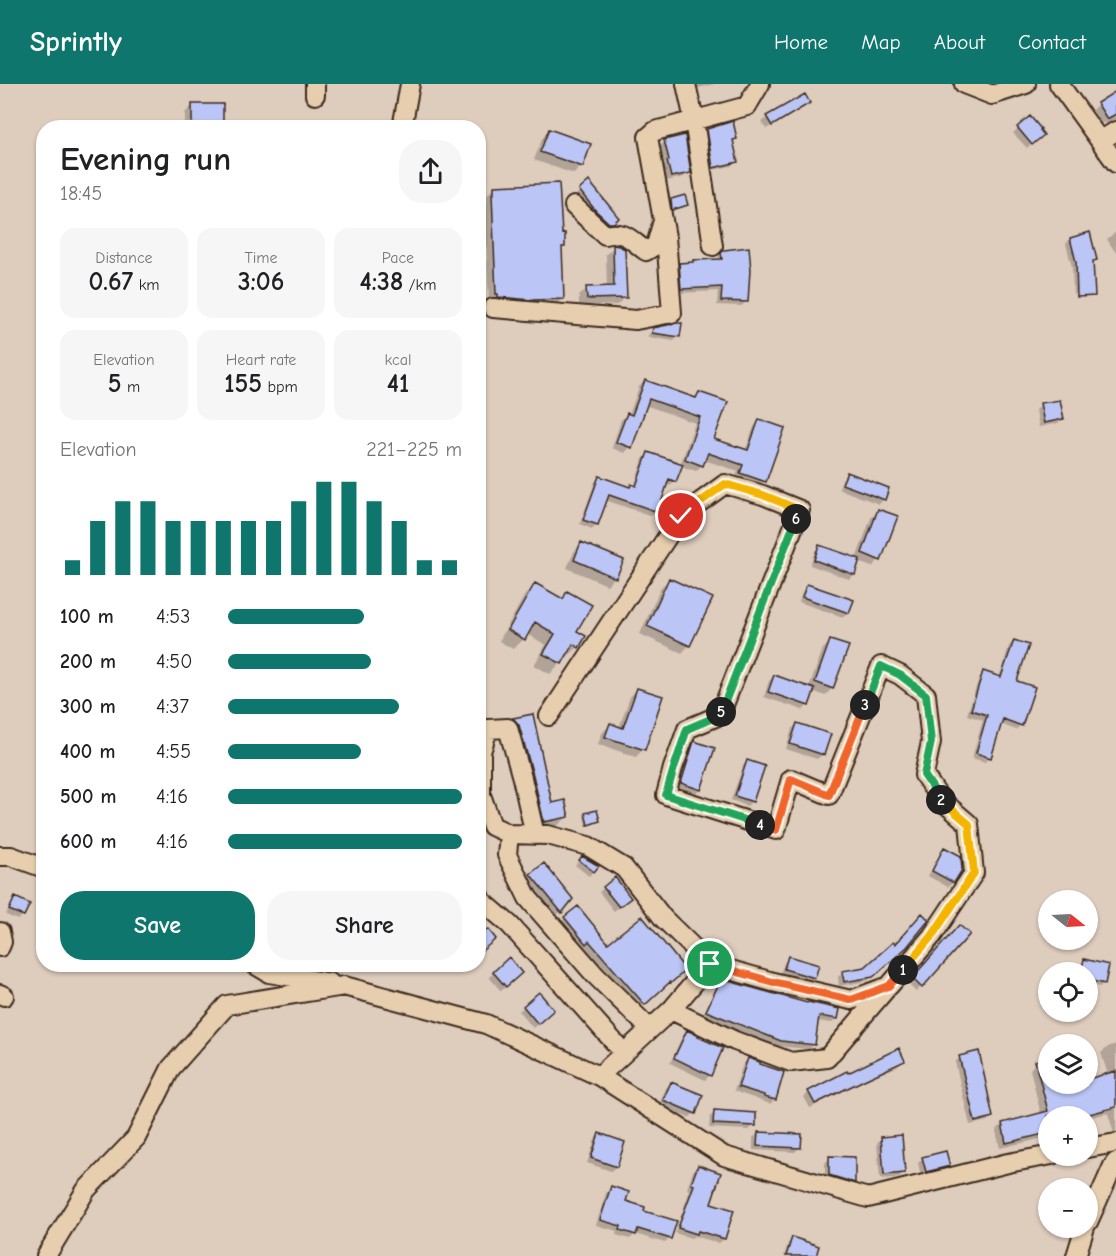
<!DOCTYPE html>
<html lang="en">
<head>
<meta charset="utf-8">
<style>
	:root { --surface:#fff; --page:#f6f6f6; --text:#202124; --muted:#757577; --accent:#0f766e }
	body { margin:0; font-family:"Comic Neue",sans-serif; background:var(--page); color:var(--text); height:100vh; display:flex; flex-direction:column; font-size:22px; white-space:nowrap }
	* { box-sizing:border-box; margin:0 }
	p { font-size:20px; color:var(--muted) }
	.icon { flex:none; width:33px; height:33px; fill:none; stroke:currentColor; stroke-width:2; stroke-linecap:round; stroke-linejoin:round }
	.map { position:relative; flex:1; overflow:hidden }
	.sheet { position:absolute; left:36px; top:36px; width:450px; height:852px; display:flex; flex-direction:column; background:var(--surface); border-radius:24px; box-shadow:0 2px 4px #0004 }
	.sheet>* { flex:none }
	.needle { width:39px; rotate:108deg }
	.controls { position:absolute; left:1038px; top:806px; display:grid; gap:12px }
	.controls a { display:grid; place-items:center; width:60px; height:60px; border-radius:50%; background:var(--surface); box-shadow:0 2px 4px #0004; font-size:30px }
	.pin { position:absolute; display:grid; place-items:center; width:51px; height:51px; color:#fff; margin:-26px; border:3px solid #fff; border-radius:50%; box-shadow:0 2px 6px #0007 }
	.km { position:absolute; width:30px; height:30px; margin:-15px; border-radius:50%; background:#222; color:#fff; font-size:16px; line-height:30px; text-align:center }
	.round { display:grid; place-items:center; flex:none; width:63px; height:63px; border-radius:24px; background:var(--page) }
	.head { display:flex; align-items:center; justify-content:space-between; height:102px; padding:0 24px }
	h1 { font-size:33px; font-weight:700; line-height:45px }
	.figures { display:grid; grid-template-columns:repeat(3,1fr); gap:9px; height:102px; padding:6px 24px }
	.figures div { display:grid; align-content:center; border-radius:15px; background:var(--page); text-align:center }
	.figures b { font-size:26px; font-weight:700 }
	.figures small { font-size:16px; font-weight:400 }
	.figures p { font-size:16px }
	.chart { height:168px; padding:12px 24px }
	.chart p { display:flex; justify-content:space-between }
	.chart svg { width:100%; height:108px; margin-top:6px; stroke:var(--accent); stroke-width:6 }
	.primary-button { display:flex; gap:12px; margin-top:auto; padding:12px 24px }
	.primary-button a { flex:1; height:69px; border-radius:24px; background:var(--accent); color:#fff; font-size:24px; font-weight:700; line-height:69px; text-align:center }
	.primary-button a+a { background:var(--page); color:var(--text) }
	ul { padding:0 24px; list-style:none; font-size:20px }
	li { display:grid; grid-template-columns:96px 72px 1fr; align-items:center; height:45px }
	li i { height:15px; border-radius:8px; background:var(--accent) }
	header { display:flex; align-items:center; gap:36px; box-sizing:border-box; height:84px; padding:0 30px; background:var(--accent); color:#fff }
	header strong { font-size:28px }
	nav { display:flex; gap:33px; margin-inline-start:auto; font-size:21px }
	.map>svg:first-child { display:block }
</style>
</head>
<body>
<header>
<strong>Sprintly</strong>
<nav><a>Home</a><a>Map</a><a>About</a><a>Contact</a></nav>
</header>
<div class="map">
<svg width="1116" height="1172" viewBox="0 0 1116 1172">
	<rect width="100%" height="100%" fill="#deccbd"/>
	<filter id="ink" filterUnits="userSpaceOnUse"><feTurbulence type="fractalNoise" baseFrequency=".0167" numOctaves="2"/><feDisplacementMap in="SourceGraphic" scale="12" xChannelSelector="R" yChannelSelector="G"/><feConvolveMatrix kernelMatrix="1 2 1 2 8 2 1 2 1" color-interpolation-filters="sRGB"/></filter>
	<g filter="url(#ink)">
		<path fill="#0003" d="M690,0H715L693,5Z
			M1116,9V44L1114,42H1107L1104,38L1101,40L1092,26L1098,20Z
			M809,19L804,23L766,45L762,38L767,34Z
			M193,21L222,44H185V29Z
			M1030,34L1042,50L1027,64L1013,49Z
			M707,46L735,54L732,58L736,77L731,82L708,87L703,51Z
			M549,47L589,61L581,82L574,90L534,76L542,55Z
			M665,58L689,88L684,93L666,97L663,83L665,81L660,62Z
			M588,99L617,134L607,143L592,132L575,112Z
			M494,104L560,151L564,162L561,165L563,214L555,222L489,217L485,119L487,117V111Z
			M671,116L687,121L685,123L671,127L669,118Z
			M1116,148V169L1107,155Z
			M1070,155L1096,175L1092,179L1087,202L1073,211L1072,183L1066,160Z
			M614,163L625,213L617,221L579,222V212L587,205L607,204L606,170Z
			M724,167L746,218L741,222L717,221L718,207L677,209L675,185L680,180L716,176Z
			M653,246L678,252L674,257L648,253V251Z
			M645,297L693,315L699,309L712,356L745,367L754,343L760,337L764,397L758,403L735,395L738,387L704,376L702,381L696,387L681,382L675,397L670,402L666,400L656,427L652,432L605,416L597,440L592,445L580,440L595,398L599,393L630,404L634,403L643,375L648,370L680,381L695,339L645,321L630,363L624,369L612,364L621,336L627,330L629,331L639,303Z
			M1041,321L1062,334L1058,339L1039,343L1036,326Z
			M847,390L884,415L879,420L839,405L842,395Z
			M879,426V476L872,483L858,478L854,490L849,495L810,481L815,467L819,462L856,475L871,434Z
			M581,460L615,493L607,501L567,484L574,468Z
			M669,496L689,561L682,569L640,550L661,503Z
			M536,501L561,516L568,509L578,563L567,573L565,572L560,579L550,590L534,581L546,561L527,550L524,555L513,565L499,557L525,511Z
			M807,501L852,517L848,529L843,533L799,518L803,506Z
			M1014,557L1015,598L1020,641L1016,646L1000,640L990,673L985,678L972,674L983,636L967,631L979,594L984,589L999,594L1009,562Z
			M830,558L832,604L825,612L813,607L808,621L803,626L764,613L769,597L774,592L809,604L823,565Z
			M637,605L643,665L636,673L598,660L602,649L610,641L619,644L630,613Z
			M532,632L551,721L567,733L556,743L533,748L504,645L514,635Z
			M797,640L829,651L822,671L817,675L786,665L792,645Z
			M695,659L700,705L692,713L674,706L687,667Z
			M747,677L752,717L747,722L731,716L743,682Z
			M586,731L598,737L596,739L586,742L584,733Z
			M945,765L953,798L948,803L928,792L940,770Z
			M582,774L593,787L589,792L575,781Z
			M531,791L571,815L553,836L524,799Z
			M604,804L625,818L614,827L599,808Z
			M16,815L23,831L18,836L6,831L11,820Z
			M565,834L608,861L678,892L664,904L663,903L638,926L582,862L579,864L559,840Z
			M955,848L968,851L916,908L908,900Z
			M894,862L901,868L867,897L839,902L838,893L843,888L865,884Z
			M788,874L814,893L809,898L780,890L784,879Z
			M1085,877L1103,899L1100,903L1088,900V888H1079L1081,881Z
			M494,889L516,894L501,907L489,893Z
			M722,897L837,934L832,939L817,937L814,960L809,965L776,962L702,932L717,902Z
			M524,923L548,931L533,944L519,927Z
			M687,948L710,991L705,996L670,979L682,953Z
			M1116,960V1052L1115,1053L1108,1029L1088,1034V1032H1048V1053L1000,1064L996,1047L1002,1040L1041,1031L1030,985L1036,979L1048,976V999H1088V997L1108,991L1101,969L1108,963Z
			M960,974L991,1033L987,1037L970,1041L955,978Z
			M748,975L775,1015L770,1020L734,1007L743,980Z
			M903,977L898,982L857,1000L810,1024L804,1013L809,1008Z
			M671,999L694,1029L689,1034L659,1021L666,1004Z
			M715,1028L754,1041L749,1046L709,1044L710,1033Z
			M758,1049L800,1063L795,1068L753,1066V1054Z
			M599,1051L616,1082L611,1087L587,1079L595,1056Z
			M882,1054L903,1089L899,1094L880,1095L877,1059Z
			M945,1069L948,1082L943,1086L921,1092L918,1079L922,1075Z
			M830,1074L854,1098L849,1103L825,1096V1079Z
			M698,1082L709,1120L724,1155L719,1159L694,1152L691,1154L675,1149L690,1106L687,1105L693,1087Z
			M611,1104L624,1118L642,1128L670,1154L665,1159L635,1150L630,1155L616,1151L617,1147L596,1141L606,1109Z
			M793,1154L814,1172H784L788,1159Z"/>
		<path fill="#bbc6f7" stroke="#3b2a1e" stroke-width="1.5" d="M1116,7V30L1107,35L1097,19Z
			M805,10L810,19L772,42L766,32Z
			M192,20H223V44H192Z
			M1030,32L1041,45L1040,46L1044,51L1032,61L1017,43Z
			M733,37L737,55L733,56L738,78L713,84L707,45Z
			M549,45L591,60L583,83L540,68Z
			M685,51L691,89L671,93L667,77L669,76L664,56Z
			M589,97L619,134L614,139H609L596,127L579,106Z
			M559,99L562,150L565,149V163H562L564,215L532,216L498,213V210H496L492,110H494V102Z
			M685,111L688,121L672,126L671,115Z
			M1090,148L1097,176L1093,177L1095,212L1077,213L1076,178L1070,154Z
			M613,161L619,162L625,165L627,214L587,215L586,203L614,202Z
			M749,163L751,186H750L748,218L721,217L722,203L681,205L679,179L693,178V176L722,175L721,169L724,166Z
			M677,239H682L680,253L652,249L653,244Z
			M645,296L696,314L699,308L728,318L714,355L748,366L759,335L785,344L766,398L740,389L743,381L708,369L703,382L685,375L700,333L649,315L632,364L616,358L627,329L632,331Z
			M1060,316L1064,335L1044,339L1040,319Z
			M648,368L683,380L676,398L669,395L658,428L609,411L598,441L583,436L599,392L630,403L631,400L636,402Z
			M847,388L889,404L885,416L842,400Z
			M878,425L898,432L881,477L862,469Z
			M581,458L624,476L616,494L574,476Z
			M819,461L860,475L855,491L814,476Z
			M669,494L713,514L690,562L647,542Z
			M535,499L563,515L567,507L592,521L577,547L586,552L579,564L573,560L562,580L543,570L555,550L535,538L525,556L508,546Z
			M807,500L854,516L849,529L802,513Z
			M830,556L849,562L833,605L815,598Z
			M1014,556L1029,561L1017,597L1035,603L1022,642L1003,635L991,674L976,669L987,631L971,626L983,587L1001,593Z
			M774,591L815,605L809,622L768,608Z
			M637,604L663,612L645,666L605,653L610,639L623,644Z
			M533,630L552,719L565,716L569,733L544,738L533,691L519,641L513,634Z
			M797,639L831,650L824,671L790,660Z
			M694,657L715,664L701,706L681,699Z
			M747,676L765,682L753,718L735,712Z
			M597,726L600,737L588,741L585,729Z
			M944,763L961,772L962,786L954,799L932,787Z
			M582,772L599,782L594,788L579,776Z
			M544,779L573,815L562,829L530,790Z
			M615,793L631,814L619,823L603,803Z
			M15,813L30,820L24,832L9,826Z
			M578,822L608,859L642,832L686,886L671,899L670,898L645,921L589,857L586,860L564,833Z
			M922,829L929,836L907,863L873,893L844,898L842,887L865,883L893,858L895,860Z
			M959,841L970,850L922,904L912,894Z
			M488,845L496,855L478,870V854Z
			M788,872L819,881L815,894L784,885Z
			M509,873L522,889L506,903L493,888Z
			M1084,875L1109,881L1105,900L1088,896V888H1081Z
			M721,895L807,919L808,918L840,925L838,935L819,932L815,961L781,957L706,927Z
			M539,908L554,926L538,940L523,922Z
			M687,946L699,952L698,953L723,964L711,992L674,974Z
			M899,964L905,977L864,996L815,1020L808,1007L847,987L848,989Z
			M979,967L993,1033L975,1038L959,972Z
			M748,974L760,978V980L784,988L776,1016L764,1013V1011L738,1003Z
			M1048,974V999H1088V995L1116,987V1023L1082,1032L1048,1031V1049L1006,1059L1002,1039L1048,1027L1035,977Z
			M671,998L703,1011L696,1030L663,1016Z
			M714,1026L756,1029V1042L713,1040Z
			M758,1048L802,1050L801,1064L757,1062Z
			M599,1049L625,1058L617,1083L591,1074Z
			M902,1051L905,1089L884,1091L881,1053Z
			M946,1067L950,1082L926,1088L922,1073Z
			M829,1072L855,1073V1099L829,1091Z
			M698,1081L721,1089L711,1119L734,1126L725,1155L698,1147L697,1150L678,1144L694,1101L691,1100Z
			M611,1102L629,1108L626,1117L645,1123L644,1127L677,1137L671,1155L638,1145L636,1151L620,1146L621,1142L600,1136Z
			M792,1153L819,1162L816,1172H786Z"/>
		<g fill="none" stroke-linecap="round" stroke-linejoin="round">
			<defs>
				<path id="minor" d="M315,0V11
					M686,0L694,36L713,162
					M964,0L992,11L1026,0
					M1059,0L1116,79
					M402,44L410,0
					M1100,57L1116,47
					M574,122L605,151C626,146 630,156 646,167L656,161L662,140
					M493,224L636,236L672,229L666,153L648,53L655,47L747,22L760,0
					M509,750L507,771L528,814L595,891L650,945
					M535,751L522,694L508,644L488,645L481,668V711L492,742L509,750L548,751L588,762L624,784L663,834L710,880L773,898L851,916L889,902L932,852L974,789L969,740L940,715L924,691L931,658L926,611L900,591L881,582L829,711L791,695L776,746L666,711L673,684L687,645L720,631L800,426L763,411L725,400L681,432L549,632
					M0,772H11L44,784
					M478,809L481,816L510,841L624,969
					M0,848L2,858L0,863
					M254,880L269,889L330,899
					M0,910L4,912
					M671,926L735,957L791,978L827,974L886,905
					M599,992L671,926L710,880
					M1088,1064L1116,1059
					M1088,1138L1113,1082L1116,1078
					M46,1172L86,1106L136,1054L171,984L227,921L344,902L486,940L599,992L724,1072L868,1114L1008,1079L1052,1071
					M1076,1172L1085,1143"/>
			</defs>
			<use href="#minor" stroke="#3b2a1e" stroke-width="22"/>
			<use href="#minor" stroke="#e7ceaf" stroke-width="18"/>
		</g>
	</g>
	<g fill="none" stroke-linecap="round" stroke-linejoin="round" filter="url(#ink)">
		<defs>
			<path id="split-1" d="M710,880L773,898L851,916L889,902L903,886"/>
			<path id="split-2" d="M903,886L932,852L974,789L969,740L941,716"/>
			<path id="split-3" d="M865,621L881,582L900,591L926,611L931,658L924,691L941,716"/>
			<path id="split-4" d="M760,741L776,746L791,695L829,711L865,621"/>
			<path id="split-5" d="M721,628L720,631L687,645L674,684L666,711L760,741"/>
			<path id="split-6" d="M721,628L796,435"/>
			<path id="split-7" d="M681,432L725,400L763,411L800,426L796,435"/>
		</defs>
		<use href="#split-1" stroke="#fff" stroke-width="12"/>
		<use href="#split-2" stroke="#fff" stroke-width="12"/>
		<use href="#split-3" stroke="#fff" stroke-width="12"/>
		<use href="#split-4" stroke="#fff" stroke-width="12"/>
		<use href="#split-5" stroke="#fff" stroke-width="12"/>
		<use href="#split-6" stroke="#fff" stroke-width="12"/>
		<use href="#split-7" stroke="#fff" stroke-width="12"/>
		<use href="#split-1" stroke="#f0652b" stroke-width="8"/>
		<use href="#split-2" stroke="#f5b400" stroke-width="8"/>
		<use href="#split-3" stroke="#22a559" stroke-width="8"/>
		<use href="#split-4" stroke="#f0652b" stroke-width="8"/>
		<use href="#split-5" stroke="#22a559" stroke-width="8"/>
		<use href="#split-6" stroke="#22a559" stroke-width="8"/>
		<use href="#split-7" stroke="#f5b400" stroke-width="8"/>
	</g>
</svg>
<div class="controls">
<a><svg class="needle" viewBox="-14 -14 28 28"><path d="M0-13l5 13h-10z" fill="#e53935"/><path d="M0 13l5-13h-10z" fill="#757577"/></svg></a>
<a><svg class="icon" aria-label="locate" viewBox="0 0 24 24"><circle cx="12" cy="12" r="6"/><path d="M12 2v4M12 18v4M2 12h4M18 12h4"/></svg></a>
<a><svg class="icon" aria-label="layers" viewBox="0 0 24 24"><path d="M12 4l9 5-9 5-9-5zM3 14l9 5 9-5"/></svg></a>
<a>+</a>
<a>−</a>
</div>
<div class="pin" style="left:710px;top:880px;background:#1e9e55"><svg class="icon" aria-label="arrive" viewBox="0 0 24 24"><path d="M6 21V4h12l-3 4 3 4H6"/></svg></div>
<div class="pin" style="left:681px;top:432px;background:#d93025"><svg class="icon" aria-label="check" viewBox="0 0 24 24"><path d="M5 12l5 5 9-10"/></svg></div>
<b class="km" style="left:903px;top:886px">1</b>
<b class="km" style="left:941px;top:716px">2</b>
<b class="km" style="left:865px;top:621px">3</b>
<b class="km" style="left:760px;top:741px">4</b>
<b class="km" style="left:721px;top:628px">5</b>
<b class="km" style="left:796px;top:435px">6</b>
<section class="sheet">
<div class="head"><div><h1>Evening run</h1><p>18:45</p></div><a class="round"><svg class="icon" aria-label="share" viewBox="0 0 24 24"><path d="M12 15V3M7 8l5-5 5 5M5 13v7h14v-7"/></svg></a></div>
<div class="figures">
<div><p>Distance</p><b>0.67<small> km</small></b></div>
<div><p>Time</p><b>3:06</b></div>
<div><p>Pace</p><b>4:38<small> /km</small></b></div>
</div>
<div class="figures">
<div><p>Elevation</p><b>5<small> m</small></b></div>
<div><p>Heart rate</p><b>155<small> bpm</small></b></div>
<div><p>kcal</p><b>41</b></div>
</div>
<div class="chart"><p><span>Elevation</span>221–225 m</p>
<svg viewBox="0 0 160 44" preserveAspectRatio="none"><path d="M5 44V38M15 44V22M25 44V14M35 44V14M45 44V22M55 44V22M65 44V22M75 44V22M85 44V22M95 44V14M105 44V6M115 44V6M125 44V14M135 44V22M145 44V38M155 44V38"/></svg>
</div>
<ul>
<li><b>100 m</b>4:53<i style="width:58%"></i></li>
<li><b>200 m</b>4:50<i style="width:61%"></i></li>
<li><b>300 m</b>4:37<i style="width:73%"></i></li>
<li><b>400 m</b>4:55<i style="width:57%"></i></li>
<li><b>500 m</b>4:16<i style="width:100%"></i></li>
<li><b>600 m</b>4:16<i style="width:100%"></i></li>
</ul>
<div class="primary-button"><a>Save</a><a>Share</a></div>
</section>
</div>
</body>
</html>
